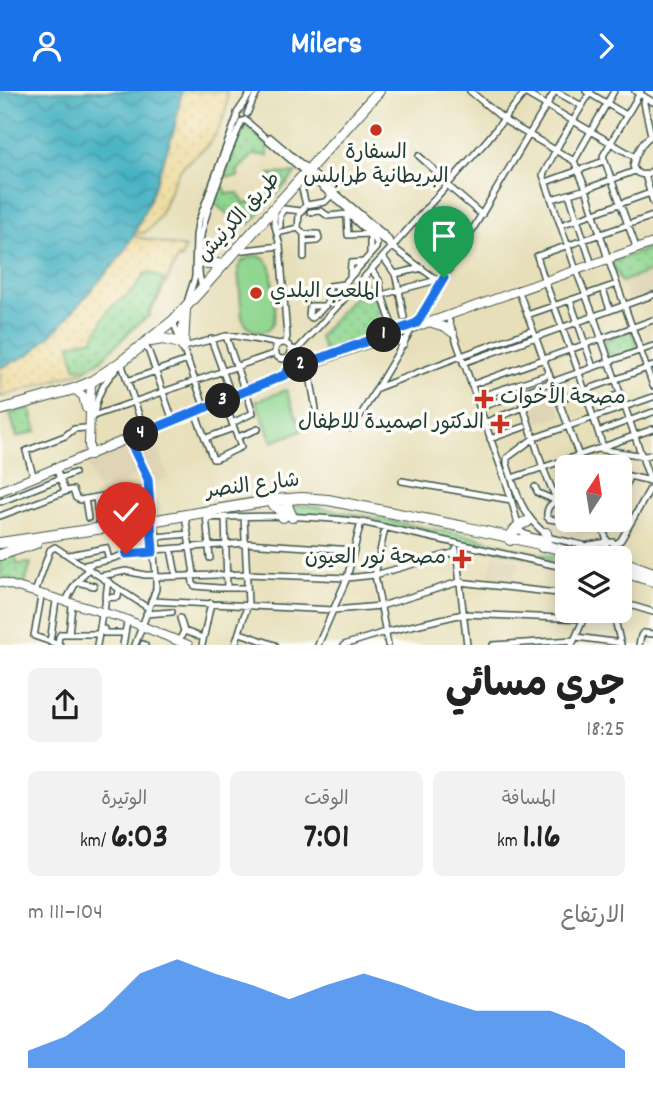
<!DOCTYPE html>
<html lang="ar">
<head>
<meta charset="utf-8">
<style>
	:root { --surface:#fff; --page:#f2f2f2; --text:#222; --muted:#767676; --accent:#1a73e8 }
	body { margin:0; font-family:Dekko,"Playpen Sans Arabic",sans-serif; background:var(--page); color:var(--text); direction:rtl; height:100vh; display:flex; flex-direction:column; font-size:26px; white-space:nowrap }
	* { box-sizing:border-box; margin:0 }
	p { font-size:23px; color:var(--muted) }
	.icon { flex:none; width:38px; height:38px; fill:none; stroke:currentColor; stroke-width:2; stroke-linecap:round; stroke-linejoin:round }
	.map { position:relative; height:554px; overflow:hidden; direction:ltr }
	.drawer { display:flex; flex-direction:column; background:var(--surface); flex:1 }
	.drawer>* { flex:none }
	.needle { width:46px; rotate:12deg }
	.controls { position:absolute; left:555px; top:364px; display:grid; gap:14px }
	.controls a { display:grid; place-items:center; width:77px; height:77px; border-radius:10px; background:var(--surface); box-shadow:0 4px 18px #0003; font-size:35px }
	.pin { position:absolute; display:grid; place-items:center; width:60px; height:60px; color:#fff; margin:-72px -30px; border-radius:50% 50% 50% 0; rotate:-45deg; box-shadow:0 0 7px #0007 }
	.pin .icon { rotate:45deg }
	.km { position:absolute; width:35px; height:35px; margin:-18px; border-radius:50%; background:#222; color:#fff; font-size:19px; line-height:35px; text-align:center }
	.round { display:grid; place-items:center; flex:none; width:74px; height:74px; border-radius:10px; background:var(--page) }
	.overview { display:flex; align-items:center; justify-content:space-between; height:119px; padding:0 28px }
	h1 { font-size:38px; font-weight:700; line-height:52px }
	.figures { display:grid; grid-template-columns:repeat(3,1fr); gap:10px; height:119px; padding:7px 28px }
	.figures div { display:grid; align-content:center; border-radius:10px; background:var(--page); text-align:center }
	.figures b { font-size:35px; font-weight:700 }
	.figures small { font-size:19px; font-weight:400 }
	.figures p { font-size:19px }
	.chart { height:196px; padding:14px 28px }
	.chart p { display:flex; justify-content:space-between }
	.chart svg { width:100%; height:126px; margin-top:7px; fill:var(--accent); opacity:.7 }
	header { display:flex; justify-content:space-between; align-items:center; height:91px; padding:0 28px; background:var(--accent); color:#fff; font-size:32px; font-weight:700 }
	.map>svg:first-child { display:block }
</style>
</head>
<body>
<header><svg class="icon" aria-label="forward" viewBox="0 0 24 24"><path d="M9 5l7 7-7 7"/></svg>Milers<svg class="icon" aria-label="person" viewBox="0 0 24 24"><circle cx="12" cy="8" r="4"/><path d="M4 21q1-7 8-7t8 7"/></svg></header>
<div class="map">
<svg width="653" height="554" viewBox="0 0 653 554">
	<defs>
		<pattern id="sand-dots" width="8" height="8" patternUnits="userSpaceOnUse" patternTransform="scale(1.75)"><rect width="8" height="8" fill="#eeda9e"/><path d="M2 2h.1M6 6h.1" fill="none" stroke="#ccbc89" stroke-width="1.8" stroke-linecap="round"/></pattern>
		<pattern id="park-dots" width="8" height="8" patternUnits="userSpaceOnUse" patternTransform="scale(1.75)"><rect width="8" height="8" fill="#90d690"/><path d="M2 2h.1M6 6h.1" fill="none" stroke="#75af76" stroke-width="1.8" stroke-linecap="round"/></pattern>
		<pattern id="water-waves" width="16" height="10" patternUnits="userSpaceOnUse" patternTransform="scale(1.75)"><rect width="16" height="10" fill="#46b2c3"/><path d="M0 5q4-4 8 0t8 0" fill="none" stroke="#3a929f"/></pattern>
	</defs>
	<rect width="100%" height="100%" fill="#fdfcf7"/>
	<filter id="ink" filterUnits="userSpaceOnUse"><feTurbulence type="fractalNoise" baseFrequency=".0143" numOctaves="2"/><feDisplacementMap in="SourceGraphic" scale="14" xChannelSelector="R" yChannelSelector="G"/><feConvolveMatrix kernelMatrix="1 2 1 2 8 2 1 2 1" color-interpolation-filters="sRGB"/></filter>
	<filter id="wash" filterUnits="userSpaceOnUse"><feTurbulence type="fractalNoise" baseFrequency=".00686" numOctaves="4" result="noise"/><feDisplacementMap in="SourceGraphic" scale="28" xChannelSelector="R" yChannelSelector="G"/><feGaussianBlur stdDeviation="1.57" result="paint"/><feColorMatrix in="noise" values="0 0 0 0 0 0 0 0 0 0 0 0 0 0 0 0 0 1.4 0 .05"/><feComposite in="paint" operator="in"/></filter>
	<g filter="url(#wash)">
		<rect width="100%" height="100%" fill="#e7dfb9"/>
		<path fill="#dfd4b5" d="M653,179V203L628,211L621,191Z
			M551,294L562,325L534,333L523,304Z
			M153,345L169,386L152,393L136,351Z
			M130,352L144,383L112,395L97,398L87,371Z
			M494,463L521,470L512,494L495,492V489L490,488L489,481Z"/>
		<path fill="#90d690" stroke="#588a62" stroke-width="2" d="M252,165C261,164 267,168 271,177C272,189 277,217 274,229C269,248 247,243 242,226L238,177L242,170Z
			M286,299L302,340L272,351L256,310Z
			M291,415H309L322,417L475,446L530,461L567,468V474L340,425L299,424L292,418Z"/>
		<path fill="url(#sand-dots)" stroke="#868c69" stroke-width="2" d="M181,0H227C229,23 217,48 199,62C192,68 184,72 179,81C169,96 167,116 156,130C153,135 148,138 144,142H135C155,96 172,50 181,0Z
			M133,145L185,157L181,168L178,167L158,208L149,221L150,224L134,236L102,268L84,280L0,306V277L30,263L59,236L88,201L113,175Z"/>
		<path fill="url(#park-dots)" stroke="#588a62" stroke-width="2" d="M246,35L251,36L267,52L268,65L254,63L238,79V86H225L238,47Z
			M296,82L250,133L235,129L214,112L221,95L225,97L226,103L238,102L244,112L270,109V83Z
			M653,156V179L621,191L612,171Z
			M145,182L154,183L164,189L160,196L162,198L149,221L150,224L134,236L102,268L88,277L75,276L70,253L93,248L109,218L134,199Z
			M369,189L374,195L379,222L374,231L387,239L325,262L319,245Z
			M632,239L639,258L610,268L604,249Z
			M30,317L37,340L17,346L10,323Z
			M15,462L17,473L31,472L25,493L5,487L0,483V467Z"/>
		<path fill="url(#water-waves)" stroke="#32787c" stroke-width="2" d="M0,0H182L174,39L150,108L133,145L121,165L59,236L30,263L0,277Z"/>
	</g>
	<g filter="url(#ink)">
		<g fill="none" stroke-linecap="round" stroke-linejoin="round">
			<defs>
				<path id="minor" d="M470,0L507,31L574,70L586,98L607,165L653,295
					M555,0L582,15
					M586,0L626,24
					M635,0L653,11
					M525,2L635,66
					M645,6L644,12L651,44
					M247,23L254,7L259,0
					M237,27V22L252,0
					M245,29L383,149L441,192
					M653,44C643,48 635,64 633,75C636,85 645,86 653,79
					M270,46L386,145L391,152
					M419,65L449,92
					M574,70L614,0
					M645,84L653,111
					M546,91L604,70
					M447,94L482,124
					M305,96L302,98L306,114
					M569,103L591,171
					M552,108L586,98L635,80
					M426,117L466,150
					M275,120L274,131L280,155L287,246L285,252
					M310,121L321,120L328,125L348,123L375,148L377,153L376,157L320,220L312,227L309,225L310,215H325
					M348,122L347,126L348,144L370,143V163
					M561,134L653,101
					M276,137L280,135V124L284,118L301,120
					M277,142L298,137
					M304,143H318L319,148L317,150L304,151
					M636,156L603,65L641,0
					M236,160L280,155
					M304,166V143L298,137L299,124L306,114L325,111L332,104
					M383,166L395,183L399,199L437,189
					M575,176L543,84L559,53L591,0
					M371,178L379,189L382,204L399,199L404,226
					M576,179L594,226L652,395
					M395,183L422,177
					M350,186L351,172L364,171
					M544,188L537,165L653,125
					M545,190L579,282L603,356
					M202,197C192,160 205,125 218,91C225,70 233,50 242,30
					M518,198L583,376
					M603,198L610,219
					M382,204L394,240
					M188,208L195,186L196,145L198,132L237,26
					M570,209L593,276
					M328,211L329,195L344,193
					M447,224L508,397L520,440C529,446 541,448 551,447L600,458L613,459L615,455L613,451H607L606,455L607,458
					M527,224L617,193
					M173,230L205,317
					M417,232L555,0
					M226,245L244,298
					M211,248L231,303
					M275 260a8 8 0 1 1 16 0a8 8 0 1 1-16 0Z
					M144,253L149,261L172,327
					M184,256L226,245H236L280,253
					M294,258L297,259L304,276
					M290,264L297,259L393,155L488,48L526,0
					M121,271L144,339
					M463,272L653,204
					M308,274L316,318
					M127,290L188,269
					M471,294L653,229
					M377,297L461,265L533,239
					M519,302L543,377L557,410
					M475,307L549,283
					M558,309L653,275
					M589,314L620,303
					M479,317L653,255
					M195,321L213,368H216L241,356L224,310
					M93,325L276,262
					M94,325C96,307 102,292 116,279
					M232,332L253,322L246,300
					M484,332L524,316
					M351,337L362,322L412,238
					M598,341L653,321
					M238,346L258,338
					M206,347L234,337
					M129,348L148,388L151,430L156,486V498L135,554
					M490,348L524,336
					M600,357L653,338
					M55,375L65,400
					M620,383L651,390
					M33,384L26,360L65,345L74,338L85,337
					M512,387L597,358L646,365L653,363
					M402,390L511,409
					M535,396L538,402L557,410
					M96,406L99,432
					M567,407C555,411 546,412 547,426L549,428L583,433
					M85,408L88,427
					M0,411L74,382
					M620,412L629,385
					M97,418L150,410
					M185,424L194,483
					M206,424L210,467
					M0,425L70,399H73L76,407L80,409L149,397
					M225,426L227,497
					M206,427C258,424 310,424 361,431L567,477
					M99,428L150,421
					M385,437L375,484L388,554
					M156,439L158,459
					M541,439C520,420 516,399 507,373V367L534,347L653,306
					M127,446L130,463
					M156,446L188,443
					M589,454L607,451L601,429
					M614,454L621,449L651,396L653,394
					M171,458L176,484
					M456,458L467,554
					M153,459L246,452L354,459
					M69,464L106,457L109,469
					M85,474L108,469L123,464L154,461
					M192,483L193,493L195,495L219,497H247
					M101,485L126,480L145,484H156
					M156,486L247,483L347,487L375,484L456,461
					M77,491L94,495
					M35,501L50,459L55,456L148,517
					M41,506L34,545L60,554
					M105,507L118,506L119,498
					M66,510L74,495L89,477
					M151,510L334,519L381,515L459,491L567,503
					M620,511L653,521
					M613,520L621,554
					M104,521L108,490
					M146,523L172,521
					M104,538V542H125
					M184,540L203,547
					M240,542L275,554
					M69,543L72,515
					M576,546L621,552
					M179,550L184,540L180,527
					M50,551L56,510
					M58,553L59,546L61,543H99L102,523
					M143,553L145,554
					M97,554L99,543
					M123,554L127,531
					M202,554L211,512
					M235,554L248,513L244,426
					M318,554L347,487L361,431
					M344,554L385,541L463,523L584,528
					M493,554L574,549
					M572,554L587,520
					M639,554L641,545L643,542L653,543"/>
				<path id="major" d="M432,232L445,236L453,242
					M396,244L403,253
					M74,298L83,305L86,317
					M90,364L89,353L91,291
					M0,400L308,274L653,152
					M0,491L122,527L188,554"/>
				<path id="highway" d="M200,165L207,173H218
					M151,250L163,248L181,252
					M183,256L185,218
					M0,319L74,298L91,291L121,271L173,230L379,0
					M287,412L288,417L292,426
					M273,413L283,422V426
					M510,449C512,441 519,432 527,431
					M0,452L151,430L274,409L302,407L328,409L464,436L544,454L591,467
					M542,456L547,447L546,442
					M614,458L617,467
					M0,464L36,452
					M620,470L653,482
					M620,480L653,490"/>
			</defs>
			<use href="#minor" stroke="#3d5548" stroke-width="8"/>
			<use href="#major" stroke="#3d5548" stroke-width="10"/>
			<use href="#highway" stroke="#3d5548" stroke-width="12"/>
			<use href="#minor" stroke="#fff" stroke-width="5"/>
			<use href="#major" stroke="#fff" stroke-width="8"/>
			<use href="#highway" stroke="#fff" stroke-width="10"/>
		</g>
	</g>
	<g fill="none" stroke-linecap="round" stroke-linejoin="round" filter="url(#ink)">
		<defs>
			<path id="route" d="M126,463L153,461L148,388L129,348L287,283L286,281L302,274L417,232L444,187"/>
		</defs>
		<use href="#route" stroke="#fff" stroke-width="14"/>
		<use href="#route" stroke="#1a73e8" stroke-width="9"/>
	</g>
	<g fill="#c8321e" stroke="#fdfcf7" stroke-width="2.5">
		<circle cx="376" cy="39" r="7"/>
		<circle cx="256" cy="202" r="7"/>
		<path d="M480.5 297.5h7v7h7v7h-7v7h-7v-7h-7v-7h7z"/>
		<path d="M496.5 322.5h7v7h7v7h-7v7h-7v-7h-7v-7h7z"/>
		<path d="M458.5 457.5h7v7h7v7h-7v7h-7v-7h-7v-7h7z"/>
	</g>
	<g text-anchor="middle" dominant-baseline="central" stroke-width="7" stroke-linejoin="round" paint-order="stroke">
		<g font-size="21" fill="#1f3d34" stroke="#fdfcf7" text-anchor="start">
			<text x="376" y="63" text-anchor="middle">السفارة<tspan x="376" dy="24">البريطانية طرابلس</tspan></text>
			<text x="270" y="202">الملعب البلدي</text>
			<text x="500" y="308">مصحة الأخوات</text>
			<text x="484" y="333" text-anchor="end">الدكتور اصميدة للاطفال</text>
			<text x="446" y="468" text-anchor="end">مصحة نور العيون</text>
		</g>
		<g font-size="21" fill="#1f3d34" stroke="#fdfcf7">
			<text transform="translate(240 127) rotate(-48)">طريق الكرنيش</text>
			<text transform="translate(253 396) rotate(-7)">شارع النصر</text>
		</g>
	</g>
</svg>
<div class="controls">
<a><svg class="needle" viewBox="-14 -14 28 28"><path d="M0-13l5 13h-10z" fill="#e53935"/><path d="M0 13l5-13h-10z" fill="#767676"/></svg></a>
<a><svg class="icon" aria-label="layers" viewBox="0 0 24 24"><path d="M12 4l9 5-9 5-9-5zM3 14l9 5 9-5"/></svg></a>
</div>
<div class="pin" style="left:444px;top:187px;background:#1e9e55"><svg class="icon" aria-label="arrive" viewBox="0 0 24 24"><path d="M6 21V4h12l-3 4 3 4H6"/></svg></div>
<div class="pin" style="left:126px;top:463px;background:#d93025"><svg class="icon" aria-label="check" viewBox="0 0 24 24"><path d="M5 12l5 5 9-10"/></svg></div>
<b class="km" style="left:384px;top:244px">1</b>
<b class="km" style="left:301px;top:274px">2</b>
<b class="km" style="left:223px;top:310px">3</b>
<b class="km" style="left:141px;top:343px">4</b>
</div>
<section class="drawer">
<div class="overview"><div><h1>جري مسائي</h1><p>18:25</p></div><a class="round"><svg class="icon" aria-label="share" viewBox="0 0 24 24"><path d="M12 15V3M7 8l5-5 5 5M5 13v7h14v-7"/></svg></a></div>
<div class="figures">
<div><p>المسافة</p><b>1.16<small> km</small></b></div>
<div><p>الوقت</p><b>7:01</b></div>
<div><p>الوتيرة</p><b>6:03<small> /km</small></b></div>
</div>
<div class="chart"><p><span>الارتفاع</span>104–111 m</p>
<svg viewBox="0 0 160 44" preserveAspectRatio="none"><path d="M0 44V38L10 33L20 24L30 11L40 6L50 11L60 15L70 20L80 15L90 11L100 15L110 20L120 24L130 24L140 24L150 29L160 38V44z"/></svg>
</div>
</section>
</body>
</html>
